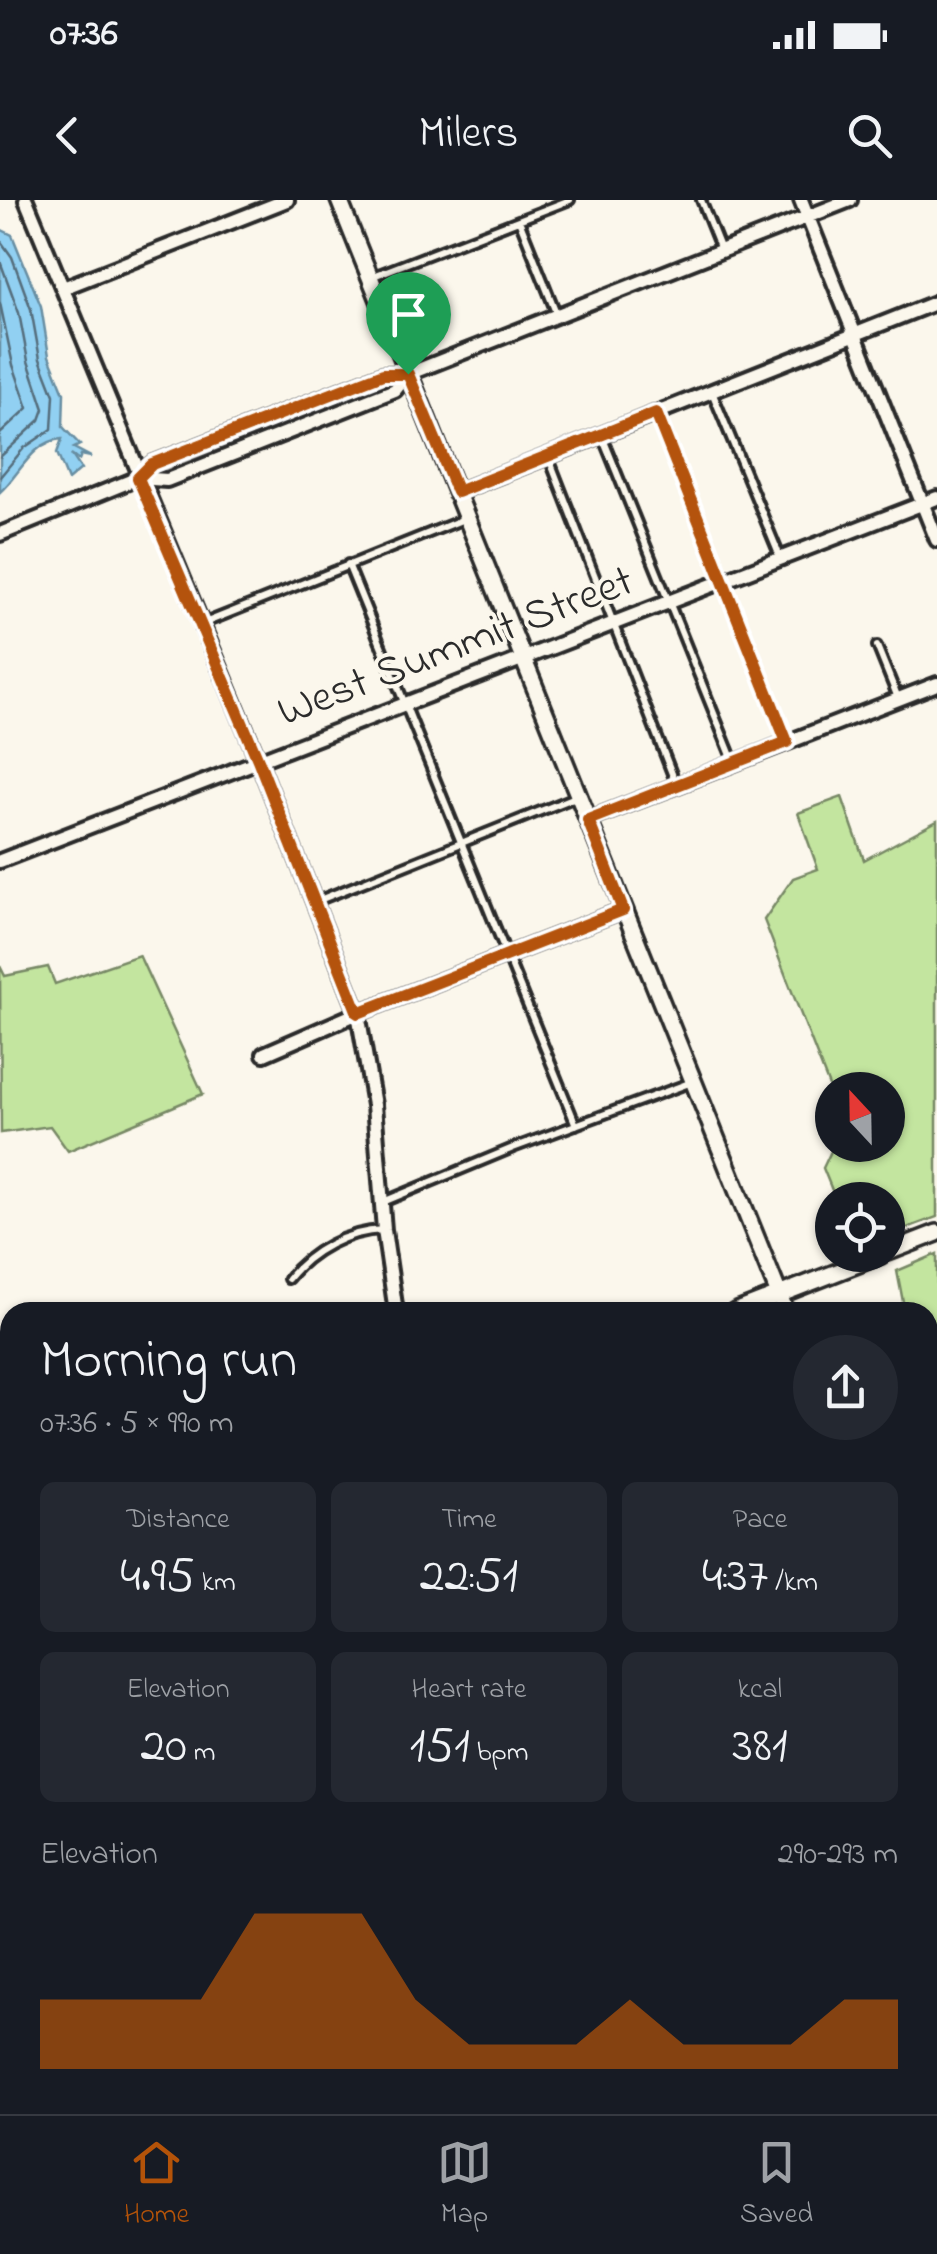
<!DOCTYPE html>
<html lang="en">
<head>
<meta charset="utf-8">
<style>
	:root { --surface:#171b24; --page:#242831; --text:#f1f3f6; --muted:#9ea1a6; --line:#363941; --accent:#b45309 }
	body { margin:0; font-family:"Indie Flower",sans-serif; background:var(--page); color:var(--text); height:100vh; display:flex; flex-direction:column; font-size:38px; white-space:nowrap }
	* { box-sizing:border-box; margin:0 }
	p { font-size:32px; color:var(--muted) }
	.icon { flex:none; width:55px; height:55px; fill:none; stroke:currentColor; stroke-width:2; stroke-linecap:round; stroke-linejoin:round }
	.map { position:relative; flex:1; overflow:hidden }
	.sheet { position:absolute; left:0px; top:1102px; width:938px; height:812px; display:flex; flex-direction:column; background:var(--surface); border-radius:30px 30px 0 0; box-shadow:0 2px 8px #0004 }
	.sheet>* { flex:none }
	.needle { width:65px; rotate:338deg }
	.fabs { position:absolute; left:815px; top:872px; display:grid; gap:20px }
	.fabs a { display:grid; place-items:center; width:90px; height:90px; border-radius:50%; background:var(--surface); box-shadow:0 2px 8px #0004; font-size:50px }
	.pin { position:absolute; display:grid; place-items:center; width:85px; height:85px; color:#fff; margin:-102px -42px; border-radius:50% 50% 50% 0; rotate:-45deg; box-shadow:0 0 10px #0007 }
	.pin .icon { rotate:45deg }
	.round { display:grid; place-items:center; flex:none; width:105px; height:105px; border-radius:52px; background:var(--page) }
	.summary { display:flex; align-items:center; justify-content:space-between; height:170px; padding:0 40px }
	h1 { font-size:55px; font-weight:600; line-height:75px }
	.stats { display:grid; grid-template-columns:repeat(3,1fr); gap:15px; height:170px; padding:10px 40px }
	.stats div { display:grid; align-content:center; border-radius:15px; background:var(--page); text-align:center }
	.stats b { font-size:50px; font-weight:600 }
	.stats small { font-size:28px; font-weight:400 }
	.stats p { font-size:28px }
	.chart { height:280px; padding:20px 40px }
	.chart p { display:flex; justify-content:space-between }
	.chart svg { width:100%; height:180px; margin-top:10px; fill:var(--accent); opacity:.7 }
	.status { display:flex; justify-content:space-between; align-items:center; height:70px; padding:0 50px; background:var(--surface); direction:ltr }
	.status svg { height:28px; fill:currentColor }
	header { display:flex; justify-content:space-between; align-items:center; height:130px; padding:0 40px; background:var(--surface); font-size:45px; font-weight:600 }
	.dock { display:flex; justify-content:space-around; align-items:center; height:140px; border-top:2px solid var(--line); background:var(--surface); font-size:28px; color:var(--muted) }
	.dock a { display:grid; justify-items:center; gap:5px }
	.dock .selected { color:var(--accent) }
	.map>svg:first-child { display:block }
</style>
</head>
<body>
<div class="status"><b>07:36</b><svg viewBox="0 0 49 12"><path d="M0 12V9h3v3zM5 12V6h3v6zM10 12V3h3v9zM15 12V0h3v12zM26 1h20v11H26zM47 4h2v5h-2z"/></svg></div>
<header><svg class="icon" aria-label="back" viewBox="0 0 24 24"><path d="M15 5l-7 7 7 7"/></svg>Milers<svg class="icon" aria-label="search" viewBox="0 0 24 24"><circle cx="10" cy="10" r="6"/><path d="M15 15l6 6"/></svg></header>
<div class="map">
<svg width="937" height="1914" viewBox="0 0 937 1914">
	<rect width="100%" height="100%" fill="#fbf7ec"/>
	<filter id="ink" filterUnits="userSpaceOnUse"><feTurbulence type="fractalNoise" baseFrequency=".01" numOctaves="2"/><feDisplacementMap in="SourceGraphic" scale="20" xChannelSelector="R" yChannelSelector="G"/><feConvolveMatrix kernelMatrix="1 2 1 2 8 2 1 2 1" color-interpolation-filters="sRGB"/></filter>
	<g filter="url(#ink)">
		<path fill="#c3e59f" stroke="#778865" stroke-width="2.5" d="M842,597L864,660L937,621V1017L888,1035V1000H836L823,968L834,945H888V890H832V894L764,720L793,678L818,669L798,613Z
			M139,755L203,894L68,951L50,926L1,933L0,766L5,776L48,767L55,784Z
			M937,1054V1366L928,1357V1112H905L897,1071Z"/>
		<path fill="#91d0f2" stroke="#688ea2" stroke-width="2.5" d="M0,29L12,35L41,106L49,156L64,193L63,227L80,245L74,248L91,257L81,255L79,260L71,254L81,269L68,280L57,253L62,239C32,241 19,276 0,292Z"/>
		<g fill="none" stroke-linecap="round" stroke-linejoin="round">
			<path stroke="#546d7b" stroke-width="2.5" d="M0,40L12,57L31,109L40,159L54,195L52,229L24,248L0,277
				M0,61L19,113L28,161L44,209L40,220L0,257
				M0,103L13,165L28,208L0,234"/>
			<defs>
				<path id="service" d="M701,0L721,50
					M519,20L557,115
					M371,77L570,0
					M712,192L781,359
					M657,214L787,542
					M602,236L734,563
					M548,256L676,584
					M348,364L576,925
					M202,424L464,319
					M877,446L898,498
					M317,701L578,596
					M383,1002L513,948L692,882
					M288,1079C310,1051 347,1031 383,1030
					M365,1905L369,1914"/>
				<path id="minor" d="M26,0L259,562L358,813L374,905L384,1030L396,1112
					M801,0L937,340
					M63,88L287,0
					M138,278L167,280L395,190L408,174
					M457,292L937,102
					M0,334L138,278L152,264L383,174H408L850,0
					M588,620L937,484
					M0,661L937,298
					M264,854L358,813L623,710
					M0,1199L10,1224
					M928,1536L937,1533
					M0,1652L10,1648
					M0,1901L10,1897
					M614,1905L623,1914"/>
				<path id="tertiary" d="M339,0L786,1112
					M888,1052L937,1033
					M735,1112L881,1055
					M0,1402L10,1398
					M928,1469L937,1492"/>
			</defs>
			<use href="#service" stroke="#2b2b2b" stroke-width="14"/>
			<use href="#minor" stroke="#2b2b2b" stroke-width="20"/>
			<use href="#tertiary" stroke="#2b2b2b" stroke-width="22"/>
			<use href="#service" stroke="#fbf7ec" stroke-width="6"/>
			<use href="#minor" stroke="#fbf7ec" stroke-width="12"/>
			<use href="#tertiary" stroke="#fbf7ec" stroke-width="15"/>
		</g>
	</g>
	<g fill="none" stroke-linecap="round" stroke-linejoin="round" filter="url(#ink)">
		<defs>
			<path id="route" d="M383,174H408L457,292L656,213L787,542L588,620L623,710L358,813L259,562L138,278L152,264Z"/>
		</defs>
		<use href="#route" stroke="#fff" stroke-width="20"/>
		<use href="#route" stroke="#b45309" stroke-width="12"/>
	</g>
	<g text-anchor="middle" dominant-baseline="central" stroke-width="8" stroke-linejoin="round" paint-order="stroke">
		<g font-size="45" fill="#2b2b2b" stroke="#fbf7ec">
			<text transform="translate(456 448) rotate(-21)">West Summit Street</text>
		</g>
	</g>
</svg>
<div class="fabs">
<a><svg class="needle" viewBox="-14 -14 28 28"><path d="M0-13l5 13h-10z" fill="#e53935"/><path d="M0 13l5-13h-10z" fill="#9ea1a6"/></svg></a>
<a><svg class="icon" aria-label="locate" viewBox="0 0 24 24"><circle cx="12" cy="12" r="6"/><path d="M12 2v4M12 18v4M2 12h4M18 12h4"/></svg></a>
</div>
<div class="pin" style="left:408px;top:174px;background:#1e9e55"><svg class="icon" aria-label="arrive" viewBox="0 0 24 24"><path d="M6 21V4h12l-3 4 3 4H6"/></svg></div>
<section class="sheet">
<div class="summary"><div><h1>Morning run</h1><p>07:36 · 5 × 990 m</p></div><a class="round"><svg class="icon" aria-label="share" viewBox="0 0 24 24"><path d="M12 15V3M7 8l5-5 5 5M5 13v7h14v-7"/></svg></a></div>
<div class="stats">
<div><p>Distance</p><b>4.95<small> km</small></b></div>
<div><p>Time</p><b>22:51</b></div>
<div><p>Pace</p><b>4:37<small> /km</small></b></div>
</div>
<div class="stats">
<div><p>Elevation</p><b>20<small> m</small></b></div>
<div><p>Heart rate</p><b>151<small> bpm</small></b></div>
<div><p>kcal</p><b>381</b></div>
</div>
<div class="chart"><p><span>Elevation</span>290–293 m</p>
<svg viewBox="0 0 160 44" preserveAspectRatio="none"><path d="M0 44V27L10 27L20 27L30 27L40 6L50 6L60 6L70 27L80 38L90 38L100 38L110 27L120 38L130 38L140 38L150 27L160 27V44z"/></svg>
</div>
</section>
</div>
<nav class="dock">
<a class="selected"><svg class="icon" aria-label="home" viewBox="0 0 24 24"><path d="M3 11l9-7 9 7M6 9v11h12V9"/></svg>Home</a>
<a><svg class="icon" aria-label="map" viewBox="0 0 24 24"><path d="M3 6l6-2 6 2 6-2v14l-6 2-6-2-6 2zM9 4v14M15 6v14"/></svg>Map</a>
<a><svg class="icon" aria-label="saved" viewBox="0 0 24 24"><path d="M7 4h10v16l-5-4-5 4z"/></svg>Saved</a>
</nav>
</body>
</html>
